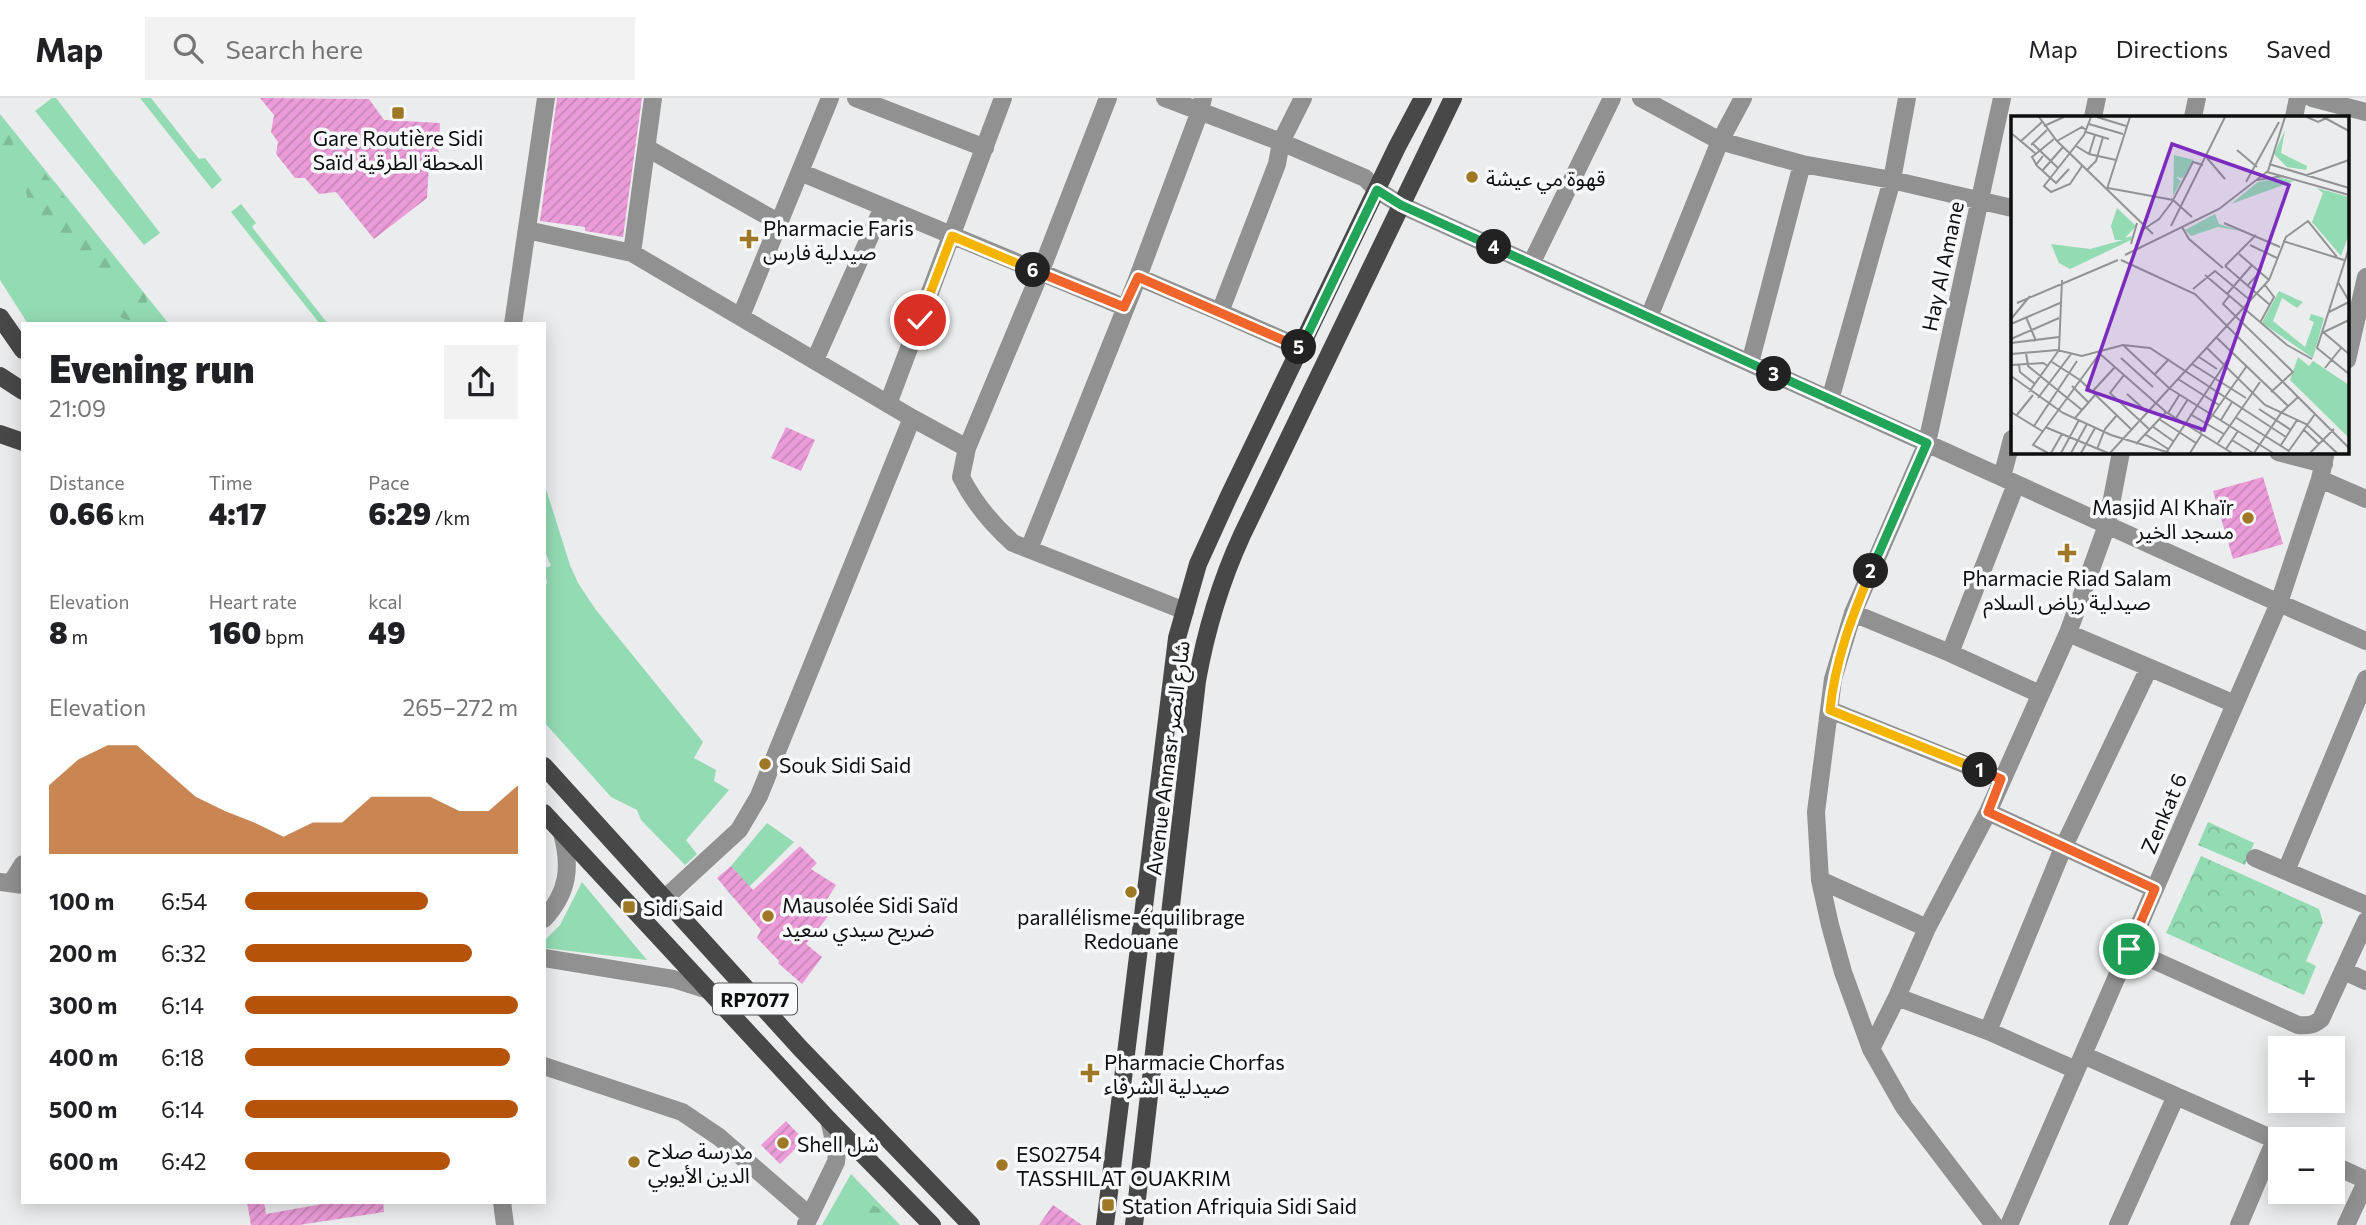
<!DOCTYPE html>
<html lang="en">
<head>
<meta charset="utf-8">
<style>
	:root { --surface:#fff; --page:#f2f2f2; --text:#202124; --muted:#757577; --line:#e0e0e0; --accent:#b45309 }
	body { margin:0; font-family:Commissioner,"Noto Sans Arabic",sans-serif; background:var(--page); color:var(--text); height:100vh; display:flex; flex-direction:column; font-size:26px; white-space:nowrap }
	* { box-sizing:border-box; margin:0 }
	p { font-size:23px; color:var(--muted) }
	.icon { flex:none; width:38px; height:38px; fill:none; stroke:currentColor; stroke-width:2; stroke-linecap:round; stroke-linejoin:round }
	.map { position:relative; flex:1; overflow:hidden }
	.sheet { position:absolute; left:21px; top:224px; width:525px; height:882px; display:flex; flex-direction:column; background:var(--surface); border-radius:0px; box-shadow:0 4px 18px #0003 }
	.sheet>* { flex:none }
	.controls { position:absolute; left:2268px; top:938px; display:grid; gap:14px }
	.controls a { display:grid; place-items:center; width:77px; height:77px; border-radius:0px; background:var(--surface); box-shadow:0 4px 18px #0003; font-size:35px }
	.pin { position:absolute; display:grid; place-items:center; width:60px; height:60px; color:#fff; margin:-30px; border:4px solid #fff; border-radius:50%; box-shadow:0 2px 7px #0007 }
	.km { position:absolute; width:35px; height:35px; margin:-18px; border-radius:50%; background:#222; color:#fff; font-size:19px; line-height:35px; text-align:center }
	.round { display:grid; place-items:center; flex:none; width:74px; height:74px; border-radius:0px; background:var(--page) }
	.summary { display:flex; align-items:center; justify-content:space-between; height:119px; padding:0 28px }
	h1 { font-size:38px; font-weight:800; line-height:52px }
	.stats { display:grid; grid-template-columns:repeat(3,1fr); gap:10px; height:119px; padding:7px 28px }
	.stats div { display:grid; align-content:center }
	.stats b { font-size:30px; font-weight:800 }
	.stats small { font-size:19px; font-weight:400 }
	.stats p { font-size:19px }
	.chart { height:196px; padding:14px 28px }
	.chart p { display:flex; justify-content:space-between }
	.chart svg { width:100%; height:126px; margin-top:7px; fill:var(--accent); opacity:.7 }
	ul { padding:0 28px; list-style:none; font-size:23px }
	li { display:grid; grid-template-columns:112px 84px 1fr; align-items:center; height:52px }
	li i { height:18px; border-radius:9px; background:var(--accent) }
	header { display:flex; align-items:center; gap:42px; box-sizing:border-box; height:98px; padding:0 35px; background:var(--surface); border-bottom:2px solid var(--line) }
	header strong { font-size:33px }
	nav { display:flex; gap:38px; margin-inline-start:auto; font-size:24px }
	.search { width:490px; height:63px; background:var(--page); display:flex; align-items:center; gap:18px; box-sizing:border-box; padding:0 24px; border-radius:0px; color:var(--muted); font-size:26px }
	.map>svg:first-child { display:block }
</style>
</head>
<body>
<header>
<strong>Map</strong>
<div class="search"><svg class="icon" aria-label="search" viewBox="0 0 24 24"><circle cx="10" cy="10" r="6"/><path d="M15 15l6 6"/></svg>Search here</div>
<nav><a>Map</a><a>Directions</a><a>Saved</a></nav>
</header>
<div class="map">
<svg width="2366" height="1127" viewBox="0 0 2366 1127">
	<defs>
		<pattern id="forest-firs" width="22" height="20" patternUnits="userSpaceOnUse" patternTransform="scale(1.75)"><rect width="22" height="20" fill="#93dbb3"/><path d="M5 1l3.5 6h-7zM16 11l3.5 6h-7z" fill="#7ebb99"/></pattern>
		<pattern id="park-crowns" width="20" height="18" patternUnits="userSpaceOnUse" patternTransform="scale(1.75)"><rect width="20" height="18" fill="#93dbb3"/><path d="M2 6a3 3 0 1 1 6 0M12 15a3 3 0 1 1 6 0" fill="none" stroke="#7ebb99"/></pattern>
		<pattern id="building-hatch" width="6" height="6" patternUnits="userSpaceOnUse" patternTransform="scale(1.75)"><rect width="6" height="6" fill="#eb9cd8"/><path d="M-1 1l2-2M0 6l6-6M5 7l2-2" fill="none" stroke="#c885b8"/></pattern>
	</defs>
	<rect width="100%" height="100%" fill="#ebeced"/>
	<path fill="#93dbb3" d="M52,0H56L160,135L144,147L35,13Z
		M140,0H151L199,61L205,60L222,82L212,91Z
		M0,16L169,226H28L0,182Z
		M241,106L256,125L252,129L328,226H320L231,114Z
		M544,369L546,391L570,467L578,485L596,512L703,644L694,660L716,672L714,683L729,692L686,742L697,756L685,767L641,722L637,712L611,699L544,624V492L547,484L544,470L551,468L544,451Z
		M767,725L794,744L743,795L741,793L733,800L726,791L740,778L731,768Z
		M582,784L647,862L544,850V843L560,827Z
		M851,1076L900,1127H822Z"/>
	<path fill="url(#forest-firs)" d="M0,27L11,36L13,48L6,59L0,62Z
		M36,70L42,72L120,167V176C104,195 88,164 80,153C71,141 58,143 55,126L49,122L38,121L29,109L23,77L28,72Z
		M113 205a17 17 0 1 1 34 0a17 17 0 1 1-34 0Z
		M872,1107L883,1112L886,1120L883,1127H862L860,1121L862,1113Z"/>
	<path fill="url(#park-crowns)" d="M2208,724L2254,745L2245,767L2198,747Z
		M2201,758L2319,811L2323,824L2306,863L2316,868L2304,897L2166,835Z"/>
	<path fill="url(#building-hatch)" d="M260,0L369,1L384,22L440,25L438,67L429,66L427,100L374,141L336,94L319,96L305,80H295L276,56L278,44L271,34L274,17Z
		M557,0H642L623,139L585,133V129L540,123Z
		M786,329L815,342L801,373L771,360Z
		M2263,379L2283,446L2233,461L2213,393Z
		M800,748L817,765L811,771L836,787L824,806L833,812L806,846L822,859L802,886L778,865L779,863L757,840L761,832L717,780L731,768L753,792Z
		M786,1023L804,1042L780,1066L761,1047Z
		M247,1104H264L266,1116L334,1104H383L384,1114L299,1127H251Z
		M1053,1107L1082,1127H1039Z"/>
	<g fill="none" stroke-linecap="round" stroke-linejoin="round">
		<path stroke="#909190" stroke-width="18" d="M856,0L985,50
			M1108,0L1040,175L967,350L961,379C973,403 993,427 1013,445L1185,513
			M1165,0L1281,44L1365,80L1377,92L1401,107L2279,505L2366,543
			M1641,0L1720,43L1802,66L1892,82L2012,110
			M2312,0L2366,14
			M2093,19L2097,0
			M2193,19L2197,0
			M2294,19L2298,0
			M647,50L778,124
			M800,74L1124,209
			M527,132L632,155L912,320L967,350
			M632,155L653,0
			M1531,166L1612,0
			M1138,179L1220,214L1277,66L1281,44L1303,0
			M1220,214L1301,250
			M741,218L830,0
			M1649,219L1720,43L1743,0
			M513,226L546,0
			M815,262L883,109
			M2347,262L2366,179
			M1750,265L1802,66
			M1830,302L1892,82L1907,0
			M888,306L1003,0
			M2278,354L2324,366
			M2002,379L2012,341
			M2320,381L2366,401
			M1029,451L1138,179L1200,13L1203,0
			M1853,515L1950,555L2040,596
			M2068,535L2235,606
			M1950,555L2016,386
			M1830,612L2001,681
			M1988,714L2155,791
			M2255,760L2366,807
			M2286,773L2366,581
			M1820,782L1927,830
			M0,784L23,787
			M11,785L23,766
			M664,801L739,732L759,698L912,320
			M544,821C569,794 571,768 562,735
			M2129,851L2298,927C2308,928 2314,927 2321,921L2366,823
			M544,860L673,881L708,892
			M2344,873L2366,883
			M1897,899L1988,933L2076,972
			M1988,933L2063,750L2149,570
			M1871,951L1897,899L1927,830L1988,714L2068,535L2107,427L2121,354
			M2083,957L2280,1044
			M544,968L682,1014L719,1039L810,1118
			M2333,1067L2366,1082
			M502,1104L505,1127
			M806,1126L836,1064L837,1055L829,1022
			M1994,1127L1904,1009L1871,951L1843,874L1830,827L1820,782L1816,714L1833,581L1853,515L1927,345L2002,0
			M2009,1127L2279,505L2320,381L2326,354
			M2118,1127L2176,998
			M2239,1127L2275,1042
			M2346,1127L2366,1084"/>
		<path stroke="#474847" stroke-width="18" d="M0,219L23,252
			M0,278L23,293
			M0,336L23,344
			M544,668L800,950L971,1127
			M544,715L829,1022L932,1127
			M1105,1127L1177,540L1198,466L1228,400L1397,49L1423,0
			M1134,1127L1197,583C1206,532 1220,485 1242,437L1453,0"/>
	</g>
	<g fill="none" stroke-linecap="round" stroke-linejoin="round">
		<defs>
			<path id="split-1" d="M1980,672L2001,681L1988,714L2155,791L2129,851"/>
			<path id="split-2" d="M1871,473C1852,518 1835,563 1830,612L1980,672"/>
			<path id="split-3" d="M1774,276L1927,345L1871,473"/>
			<path id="split-4" d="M1494,149L1774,276"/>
			<path id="split-5" d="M1299,249L1301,250L1377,92L1401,107L1494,149"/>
			<path id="split-6" d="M1033,172L1124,209L1138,179L1299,249"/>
			<path id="split-7" d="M920,222L952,138L1033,172"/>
		</defs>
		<use href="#split-1" stroke="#fff" stroke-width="14"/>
		<use href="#split-2" stroke="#fff" stroke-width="14"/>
		<use href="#split-3" stroke="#fff" stroke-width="14"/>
		<use href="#split-4" stroke="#fff" stroke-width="14"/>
		<use href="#split-5" stroke="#fff" stroke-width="14"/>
		<use href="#split-6" stroke="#fff" stroke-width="14"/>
		<use href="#split-7" stroke="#fff" stroke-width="14"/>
		<use href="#split-1" stroke="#f0652b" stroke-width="9"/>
		<use href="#split-2" stroke="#f5b400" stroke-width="9"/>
		<use href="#split-3" stroke="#22a559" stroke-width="9"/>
		<use href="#split-4" stroke="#22a559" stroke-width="9"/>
		<use href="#split-5" stroke="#22a559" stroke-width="9"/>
		<use href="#split-6" stroke="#f0652b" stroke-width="9"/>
		<use href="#split-7" stroke="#f5b400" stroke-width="9"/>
	</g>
	<g fill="#9f7826" stroke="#f8f9fa" stroke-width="2.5">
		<rect x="391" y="8" width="14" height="14" rx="3.5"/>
		<circle cx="1472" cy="79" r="7"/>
		<path d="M745.5 130.5h7v7h7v7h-7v7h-7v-7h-7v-7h7z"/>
		<circle cx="2248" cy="420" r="7"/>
		<path d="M2063.5 444.5h7v7h7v7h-7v7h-7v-7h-7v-7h7z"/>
		<circle cx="765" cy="666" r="7"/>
		<circle cx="1131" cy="794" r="7"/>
		<rect x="622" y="802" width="14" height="14" rx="3.5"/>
		<circle cx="768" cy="818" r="7"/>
		<path d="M1086.5 964.5h7v7h7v7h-7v7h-7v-7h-7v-7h7z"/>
		<circle cx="783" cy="1045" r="7"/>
		<circle cx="634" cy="1064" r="7"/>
		<circle cx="1002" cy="1067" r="7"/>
		<rect x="1101" y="1100" width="14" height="14" rx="3.5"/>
	</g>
	<g text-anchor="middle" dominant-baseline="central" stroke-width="7" stroke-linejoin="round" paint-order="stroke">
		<rect fill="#f8f9fa" stroke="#545455" stroke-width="2" x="713" y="885.5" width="84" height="31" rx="5"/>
		<g font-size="19" font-weight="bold" fill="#0d0e0e">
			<text x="755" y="901">RP7077</text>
		</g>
		<g font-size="21" fill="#0d0e0e" stroke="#f8f9fa" text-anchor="start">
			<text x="398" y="39" text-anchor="middle">Gare Routière Sidi<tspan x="398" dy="24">Saïd المحطة الطرقية</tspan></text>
			<text x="1486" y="79">قهوة مي عيشة</text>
			<text x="763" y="129">Pharmacie Faris<tspan x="763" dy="24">صيدلية فارس</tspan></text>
			<text x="2234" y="408" text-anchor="end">Masjid Al Khaïr<tspan x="2234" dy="24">مسجد الخير</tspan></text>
			<text x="2067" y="479" text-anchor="middle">Pharmacie Riad Salam<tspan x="2067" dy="24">صيدلية رياض السلام</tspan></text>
			<text x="779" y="666">Souk Sidi Said</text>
			<text x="782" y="806">Mausolée Sidi Saïd<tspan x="782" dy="24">ضريح سيدي سعيد</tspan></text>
			<text x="643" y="809">Sidi Said</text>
			<text x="1131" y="818" text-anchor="middle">parallélisme-équilibrage<tspan x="1131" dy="24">Redouane</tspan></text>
			<text x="1104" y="963">Pharmacie Chorfas<tspan x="1104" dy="24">صيدلية الشرفاء</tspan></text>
			<text x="797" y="1045">Shell شل</text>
			<text x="648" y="1052">مدرسة صلاح<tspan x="648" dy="24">الدين الأيوبي</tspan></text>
			<text x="1016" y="1055">ES02754<tspan x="1016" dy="24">TASSHILAT OUAKRIM</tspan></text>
			<text x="1122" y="1107">Station Afriquia Sidi Said</text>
		</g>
		<g font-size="21" fill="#0d0e0e" stroke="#f8f9fa">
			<text transform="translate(1942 168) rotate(-78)">Hay Al Amane</text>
			<text transform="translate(1167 660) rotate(-83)">Avenue Annasr شارع النصر</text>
			<text transform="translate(2163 715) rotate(-67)">Zenkat 6</text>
		</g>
	</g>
	<g transform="translate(2011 18)">
		<rect width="338" height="338" fill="#ebeced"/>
		<path d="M274,14L270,37L296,50L295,54L276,51L263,38ZM163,39L183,44L172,62L165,61L170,65L162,80ZM270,62L283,65L220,88L247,66ZM204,98L208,108L230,115L207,111L180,120L174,114Z" fill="#93dbb3"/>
		<path d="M106,92L125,110L114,122L121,120L120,124L59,153L48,147L40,128L79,133L112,124H104L100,110ZM268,175L292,186L286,192L271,182L262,205L294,231L303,206L298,204L300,198L313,202L302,242L251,207ZM287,241L298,250L302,245L338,269V322L279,264Z" fill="#93dbb3"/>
		<path d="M306,72L338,81V118L330,140L301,106L312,77Z" fill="#93dbb3"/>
		<path fill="none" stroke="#929394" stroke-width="2" d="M28,1L46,25L142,118M86,1L115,10M296,1L307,6L318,1M312,1L338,15M78,8L112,18M33,10L53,1M75,16L98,23M0,17L24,37M10,25L31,6M46,25L71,11L75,14M21,27L47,52M20,29L36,14M65,30L78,38L84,19M226,34L246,51M78,38L105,44M32,40L25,49L45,67L58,53M196,42L214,63M25,48L21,41L43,23M258,48L338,72M71,50L59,68L40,76L33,70L73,19L80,1M76,54L85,45L92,21M31,55L52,31M256,56L338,79M296,59L338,44M246,64L273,60M235,66L268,6M97,72L162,84L181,101M96,73L119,1M213,107L269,131M160,110L214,1M171,111L178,123L212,152M133,113L148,103L161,86L182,46L192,49M272,125L333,144M120,128L126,107M239,129L266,142M338,132L306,232L338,258M228,138L258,164M114,139L208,93L257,55L274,1M110,144L184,178L338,332M214,150L259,189M214,150L245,119M194,159L276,229L301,243M327,166L338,185M237,169L249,156L254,137M182,173L204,155L240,185M216,178L241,149M218,180L212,188L282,256L260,276M6,187L107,144M318,196L338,186M15,201L25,225M0,203L19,180M249,207L263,181L254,169M0,208L49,187M312,216L338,238M313,216L338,204M206,222L277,290M0,223L48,202M0,227L48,221M113,230L158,272L262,337M196,232L254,289L295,308L326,337M15,237L17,250L71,294M88,237L155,296L221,337M0,238L46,234L71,240L112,229L139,232L275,321M188,241L206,253M110,242L142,271M41,246L69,264L120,313M181,248L235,282M0,249L32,247L37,250M8,249L9,256L24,268M314,252L330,232M113,259L99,277L138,313M143,259L158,243M0,260L52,297L100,319L159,337M167,263L208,289M61,270L78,287M18,276L48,234L51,164M81,276L104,251M116,278L136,296M27,282L60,238M248,293L280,314M0,296L31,315M157,297L169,278M179,298L213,318M5,300L22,279M224,301L278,335M64,302L84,279M165,302L177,283M148,303L185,327M210,304L221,286M23,310L66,245M141,310L162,325M34,311L97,337M292,313L308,328M189,317L235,251M134,318L157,333M221,324L242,337M207,327L249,266M125,328L155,296M270,329L286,304M86,333L94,313L106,299M215,333L227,315M277,336L304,298M37,337L22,329L89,237M40,337L51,318M50,337L68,304M60,337L76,308M70,337L84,312M99,337L258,164L275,121L297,105L326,141M155,337L221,237M179,337L191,318M243,337L270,297L287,281M299,337L323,313"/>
		<path fill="#7b2cbf" fill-opacity="0.15" stroke="#7b2cbf" stroke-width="3.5" d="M161,28L278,69L193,314L76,274Z"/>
		<rect width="338" height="338" fill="none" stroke="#0d0e0e" stroke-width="3.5"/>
	</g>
</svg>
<div class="controls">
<a>+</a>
<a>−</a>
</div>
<div class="pin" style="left:2129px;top:851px;background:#1e9e55"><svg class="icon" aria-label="arrive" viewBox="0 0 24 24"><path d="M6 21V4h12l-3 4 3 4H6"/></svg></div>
<div class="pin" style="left:920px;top:222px;background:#d93025"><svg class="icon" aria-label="check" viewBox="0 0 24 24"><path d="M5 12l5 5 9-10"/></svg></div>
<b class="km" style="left:1980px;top:672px">1</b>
<b class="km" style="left:1871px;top:473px">2</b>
<b class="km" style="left:1774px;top:276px">3</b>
<b class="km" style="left:1494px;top:149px">4</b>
<b class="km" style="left:1299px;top:249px">5</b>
<b class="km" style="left:1033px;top:172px">6</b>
<section class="sheet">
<div class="summary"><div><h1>Evening run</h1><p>21:09</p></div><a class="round"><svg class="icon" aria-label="share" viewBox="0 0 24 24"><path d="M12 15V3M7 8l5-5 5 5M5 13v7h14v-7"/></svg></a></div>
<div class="stats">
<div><p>Distance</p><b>0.66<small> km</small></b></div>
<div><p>Time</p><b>4:17</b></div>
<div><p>Pace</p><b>6:29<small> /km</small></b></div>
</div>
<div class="stats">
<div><p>Elevation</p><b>8<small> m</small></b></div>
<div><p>Heart rate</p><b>160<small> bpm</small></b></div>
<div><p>kcal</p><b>49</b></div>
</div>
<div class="chart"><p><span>Elevation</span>265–272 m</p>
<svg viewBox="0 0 160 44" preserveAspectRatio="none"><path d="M0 44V20L10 11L20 6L30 6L40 15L50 24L60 29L70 33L80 38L90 33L100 33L110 24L120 24L130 24L140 29L150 29L160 20V44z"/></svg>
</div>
<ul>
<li><b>100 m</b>6:54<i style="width:67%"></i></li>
<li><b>200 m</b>6:32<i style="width:83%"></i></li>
<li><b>300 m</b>6:14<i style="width:100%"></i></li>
<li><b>400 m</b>6:18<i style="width:97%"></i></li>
<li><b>500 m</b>6:14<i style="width:100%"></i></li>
<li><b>600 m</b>6:42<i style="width:75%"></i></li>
</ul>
</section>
</div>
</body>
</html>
